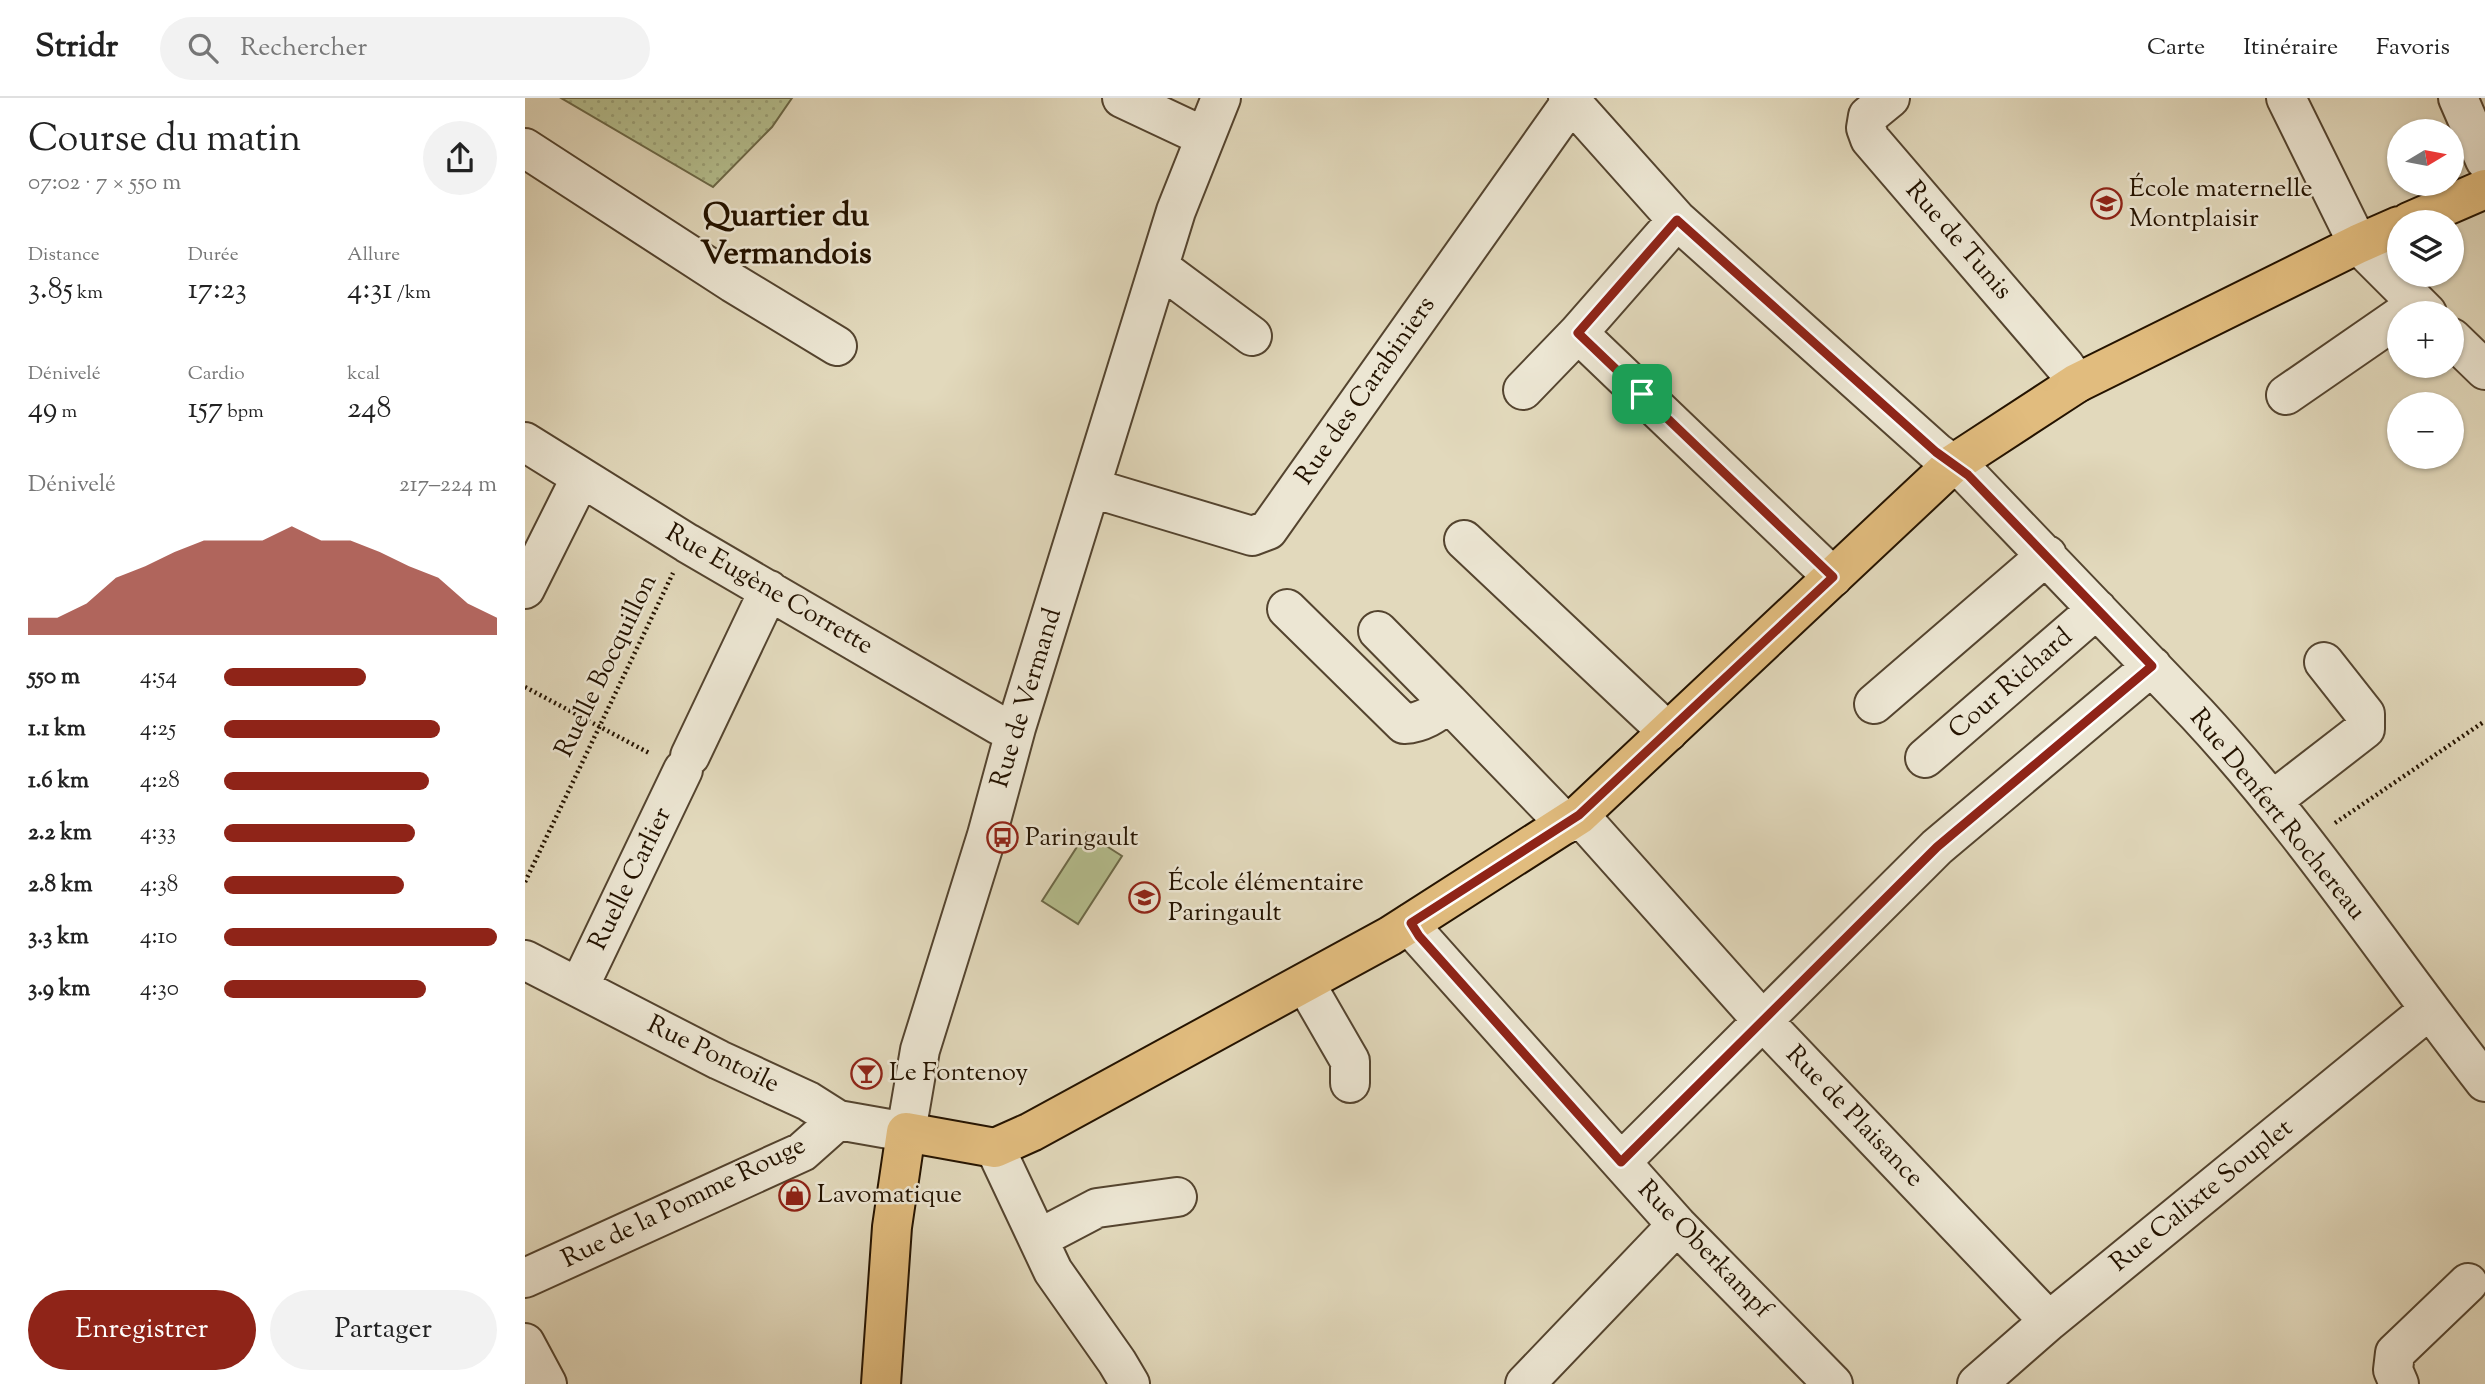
<!DOCTYPE html>
<html lang="fr">
<head>
<meta charset="utf-8">
<style>
	:root { --surface:#fff; --page:#f2f2f2; --text:#222; --muted:#767676; --line:#e0e0e0; --accent:#8f2418 }
	body { margin:0; font-family:"Sorts Mill Goudy",serif; background:var(--page); color:var(--text); height:100vh; display:flex; flex-direction:column; font-size:26px; white-space:nowrap }
	* { box-sizing:border-box; margin:0 }
	p { font-size:23px; color:var(--muted) }
	.icon { flex:none; width:38px; height:38px; fill:none; stroke:currentColor; stroke-width:2; stroke-linecap:round; stroke-linejoin:round }
	.map { position:relative; flex:1; overflow:hidden }
	.details { display:flex; flex-direction:column; background:var(--surface); width:525px }
	.details>* { flex:none }
	.needle { width:46px; rotate:80deg }
	.fabs { position:absolute; left:1862px; top:21px; display:grid; gap:14px }
	.fabs a { display:grid; place-items:center; width:77px; height:77px; border-radius:50%; background:var(--surface); box-shadow:0 2px 5px #0004; font-size:35px }
	.pin { position:absolute; display:grid; place-items:center; width:60px; height:60px; color:#fff; margin:-30px; border-radius:14px; box-shadow:0 4px 10px #0006 }
	.round { display:grid; place-items:center; flex:none; width:74px; height:74px; border-radius:37px; background:var(--page) }
	.overview { display:flex; align-items:center; justify-content:space-between; height:119px; padding:0 28px }
	h1 { font-size:38px; font-weight:600; line-height:52px }
	.stats { display:grid; grid-template-columns:repeat(3,1fr); gap:10px; height:119px; padding:7px 28px }
	.stats div { display:grid; align-content:center }
	.stats b { font-size:30px; font-weight:600 }
	.stats small { font-size:19px; font-weight:400 }
	.stats p { font-size:19px }
	.chart { height:196px; padding:14px 28px }
	.chart p { display:flex; justify-content:space-between }
	.chart svg { width:100%; height:126px; margin-top:7px; fill:var(--accent); opacity:.7 }
	.primary-button { display:flex; gap:14px; margin-top:auto; padding:14px 28px }
	.primary-button a { flex:1; height:80px; border-radius:42px; background:var(--accent); color:#fff; font-size:28px; font-weight:600; line-height:80px; text-align:center }
	.primary-button a+a { background:var(--page); color:var(--text) }
	ul { padding:0 28px; list-style:none; font-size:23px }
	li { display:grid; grid-template-columns:112px 84px 1fr; align-items:center; height:52px }
	li i { height:18px; border-radius:9px; background:var(--accent) }
	header { display:flex; align-items:center; gap:42px; box-sizing:border-box; height:98px; padding:0 35px; background:var(--surface); border-bottom:2px solid var(--line) }
	header strong { font-size:33px }
	nav { display:flex; gap:38px; margin-inline-start:auto; font-size:24px }
	.search { width:490px; height:63px; background:var(--page); display:flex; align-items:center; gap:18px; box-sizing:border-box; padding:0 24px; border-radius:38px; color:var(--muted); font-size:26px }
	main { display:flex; flex:1; min-height:0 }
	.map>svg:first-child { display:block }
</style>
</head>
<body>
<header>
<strong>Stridr</strong>
<div class="search"><svg class="icon" aria-label="search" viewBox="0 0 24 24"><circle cx="10" cy="10" r="6"/><path d="M15 15l6 6"/></svg>Rechercher</div>
<nav><a>Carte</a><a>Itinéraire</a><a>Favoris</a></nav>
</header>
<main>
<section class="details">
<div class="overview"><div><h1>Course du matin</h1><p>07:02 · 7 × 550 m</p></div><a class="round"><svg class="icon" aria-label="share" viewBox="0 0 24 24"><path d="M12 15V3M7 8l5-5 5 5M5 13v7h14v-7"/></svg></a></div>
<div class="stats">
<div><p>Distance</p><b>3.85<small> km</small></b></div>
<div><p>Durée</p><b>17:23</b></div>
<div><p>Allure</p><b>4:31<small> /km</small></b></div>
</div>
<div class="stats">
<div><p>Dénivelé</p><b>49<small> m</small></b></div>
<div><p>Cardio</p><b>157<small> bpm</small></b></div>
<div><p>kcal</p><b>248</b></div>
</div>
<div class="chart"><p><span>Dénivelé</span>217–224 m</p>
<svg viewBox="0 0 160 44" preserveAspectRatio="none"><path d="M0 44V38L10 38L20 33L30 24L40 20L50 15L60 11L70 11L80 11L90 6L100 11L110 11L120 15L130 20L140 24L150 33L160 38V44z"/></svg>
</div>
<ul>
<li><b>550 m</b>4:54<i style="width:52%"></i></li>
<li><b>1.1 km</b>4:25<i style="width:79%"></i></li>
<li><b>1.6 km</b>4:28<i style="width:75%"></i></li>
<li><b>2.2 km</b>4:33<i style="width:70%"></i></li>
<li><b>2.8 km</b>4:38<i style="width:66%"></i></li>
<li><b>3.3 km</b>4:10<i style="width:100%"></i></li>
<li><b>3.9 km</b>4:30<i style="width:74%"></i></li>
</ul>
<div class="primary-button"><a>Enregistrer</a><a>Partager</a></div>
</section>
<div class="map">
<svg width="1960" height="1286" viewBox="0 0 1960 1286">
	<defs>
		<pattern id="park-dots" width="8" height="8" patternUnits="userSpaceOnUse" patternTransform="scale(1.75)"><rect width="8" height="8" fill="#b5bf8f"/><path d="M2 2h.1M6 6h.1" fill="none" stroke="#9ca37a" stroke-width="1.8" stroke-linecap="round"/></pattern>
	</defs>
	<rect width="100%" height="100%" fill="#e2d9bc"/>
	<filter id="stains"><feTurbulence type="fractalNoise" baseFrequency=".00286" numOctaves="4"/><feColorMatrix values="0 0 0 0 .2 0 0 0 0 .09 0 0 0 0 .02 0 0 0 .5 -.17"/></filter>
	<radialGradient id="worn" r=".72"><stop offset=".6" stop-color="#630" stop-opacity="0"/><stop offset="1" stop-color="#630" stop-opacity=".3"/></radialGradient>
	<path fill="url(#park-dots)" stroke="#6c6948" stroke-width="2" d="M36,0H267L247,29L188,89Z"/>
	<path fill="#b5bf8f" stroke="#6c6948" stroke-width="2" d="M561,735L597,758L553,826L517,803Z"/>
	<g fill="none" stroke-linecap="round" stroke-linejoin="round">
		<defs>
			<path id="minor" d="M597,0L680,39
				M1043,0L1152,122L1411,354L1443,377L1672,616C1778,730 1864,861 1960,984
				M1365,0L1343,18L1341,30L1345,41L1540,268L1552,285
				M1761,0L1833,146L1902,215
				M1933,0L1960,62
				M0,50L208,185L312,248
				M1152,122L1053,235L1308,479
				M634,169L727,238
				M1927,240L1960,272
				M998,292L1053,235
				M1761,297L1874,219
				M0,344L162,445L474,627L491,630
				M567,390L727,438L743,432L1046,4
				M939,442L1143,634
				M0,491L56,379
				M762,511L879,626C897,625 910,616 924,605L1041,726
				M853,533L924,605
				M1349,606L1522,457
				M165,658L244,492
				M1400,660L1572,511
				M1747,703L1840,631V616L1799,564
				M1054,717L1237,922L1524,1223
				M886,825L894,838L1152,1127L1308,1286
				M0,862L194,962L283,1003L313,1022L381,1034L395,952L462,737L491,630L651,113L696,0
				M780,885L825,963V985
				M54,889L158,672
				M470,1050L528,1173L592,1264L605,1286
				M1096,1064L1412,749L1627,568
				M513,1141L572,1110L652,1099
				M0,1180L277,1054L313,1022
				M0,1245L22,1286
				M1000,1286L1152,1127
				M1452,1286L1524,1223L1904,912
				M1874,1286L1868,1272L1870,1255L1943,1185"/>
			<path id="major" d="M1884,124L1960,91
				M356,1286L367,1129L381,1034L470,1050L506,1034L865,838L1054,717L1428,366L1552,285L1833,146L1874,128"/>
		</defs>
		<use href="#minor" stroke="#54442f" stroke-width="42"/>
		<use href="#major" stroke="#241300" stroke-width="42"/>
		<path stroke="#241300" stroke-width="4.5" stroke-dasharray="2 3.5" stroke-linecap="butt" d="M0,589L126,656
			M1810,725L1960,623
			M0,784L148,475"/>
		<use href="#minor" stroke="#ece6d3" stroke-width="38"/>
		<use href="#major" stroke="#e1bc7e" stroke-width="38"/>
	</g>
	<g fill="none" stroke-linecap="round" stroke-linejoin="round">
		<defs>
			<path id="route" d="M1152,122L1411,354L1443,377L1627,568L1412,749L1096,1064L894,838L886,825L1054,717L1308,479L1053,235Z"/>
		</defs>
		<use href="#route" stroke="#fff" stroke-width="14"/>
		<use href="#route" stroke="#8f2418" stroke-width="9"/>
	</g>
	<defs>
		<symbol id="school-ring" viewBox="-11 -11 22 22"><circle r="9.5" fill="#ece6d3" stroke="#8f2418" stroke-width="1.5"/><path d="M0-5L7-2L0 1L-7-2ZM-4 1L0 2.5L4 1V4Q0 6-4 4Z" fill="#8f2418"/></symbol>
		<symbol id="bus-ring" viewBox="-11 -11 22 22"><circle r="9.5" fill="#ece6d3" stroke="#8f2418" stroke-width="1.5"/><path d="M-5-6H5V4H4V6H2V4H-2V6H-4V4H-5ZM-3.5-4V0h7V-4ZM-3.5 1.2v1.5H-2V1.2ZM2 1.2v1.5H3.5V1.2Z" fill="#8f2418"/></symbol>
		<symbol id="bar-ring" viewBox="-11 -11 22 22"><circle r="9.5" fill="#ece6d3" stroke="#8f2418" stroke-width="1.5"/><path d="M-6-5H6L.8 .8V4.5H3.5V6h-7V4.5H-.8V.8Z" fill="#8f2418"/></symbol>
		<symbol id="shop-ring" viewBox="-11 -11 22 22"><circle r="9.5" fill="#ece6d3" stroke="#8f2418" stroke-width="1.5"/><path d="M-5-2.5h2.3a2.7 3.5 0 0 1 5.4 0H5L5.5 6h-11ZM-1.5-2.5h3a1.5 2.3 0 0 0-3 0Z" fill="#8f2418"/></symbol>
	</defs>
	<g fill-rule="evenodd">
		<use href="#school-ring" x="1564" y="88" width="35" height="35"/>
		<use href="#bus-ring" x="460" y="722" width="35" height="35"/>
		<use href="#school-ring" x="602" y="782" width="35" height="35"/>
		<use href="#bar-ring" x="324" y="958" width="35" height="35"/>
		<use href="#shop-ring" x="252" y="1080" width="35" height="35"/>
	</g>
	<g text-anchor="middle" dominant-baseline="central" stroke-width="5" stroke-linejoin="round" paint-order="stroke">
		<g font-size="26" fill="#241300" stroke="#ece6d3" text-anchor="start">
			<text x="1604" y="91">École maternelle<tspan x="1604" dy="30">Montplaisir</tspan></text>
			<text x="500" y="740">Paringault</text>
			<text x="643" y="785">École élémentaire<tspan x="643" dy="30">Paringault</tspan></text>
			<text x="364" y="975">Le Fontenoy</text>
			<text x="292" y="1097">Lavomatique</text>
		</g>
		<g font-size="26" fill="#241300" stroke="#ece6d3">
			<text transform="translate(1433 143) rotate(49)">Rue de Tunis</text>
			<text transform="translate(841 293) rotate(-55)">Rue des Carabiniers</text>
			<text transform="translate(244 492) rotate(30)">Rue Eugène Corrette</text>
			<text transform="translate(82 568) rotate(-64)">Ruelle Bocquillon</text>
			<text transform="translate(1486 586) rotate(-41)">Cour Richard</text>
			<text transform="translate(502 600) rotate(-73)">Rue de Vermand</text>
			<text transform="translate(1752 717) rotate(51)">Rue Denfert Rochereau</text>
			<text transform="translate(106 781) rotate(-64)">Ruelle Carlier</text>
			<text transform="translate(188 957) rotate(26)">Rue Pontoile</text>
			<text transform="translate(1329 1019) rotate(46)">Rue de Plaisance</text>
			<text transform="translate(1677 1098) rotate(-39)">Rue Calixte Souplet</text>
			<text transform="translate(159 1105) rotate(-26)">Rue de la Pomme Rouge</text>
			<text transform="translate(1179 1152) rotate(46)">Rue Oberkampf</text>
		</g>
		<g font-size="33" font-weight="bold" fill="#241300" stroke="#ece6d3">
			<text x="261" y="119">Quartier du<tspan x="261" dy="38">Vermandois</tspan></text>
		</g>
	</g>
	<rect width="100%" height="100%" filter="url(#stains)"/>
	<rect width="100%" height="100%" fill="url(#worn)"/>
</svg>
<div class="fabs">
<a><svg class="needle" viewBox="-14 -14 28 28"><path d="M0-13l5 13h-10z" fill="#e53935"/><path d="M0 13l5-13h-10z" fill="#767676"/></svg></a>
<a><svg class="icon" aria-label="layers" viewBox="0 0 24 24"><path d="M12 4l9 5-9 5-9-5zM3 14l9 5 9-5"/></svg></a>
<a>+</a>
<a>−</a>
</div>
<div class="pin" style="left:1117px;top:296px;background:#1e9e55"><svg class="icon" aria-label="arrive" viewBox="0 0 24 24"><path d="M6 21V4h12l-3 4 3 4H6"/></svg></div>
</div>
</main>
</body>
</html>
